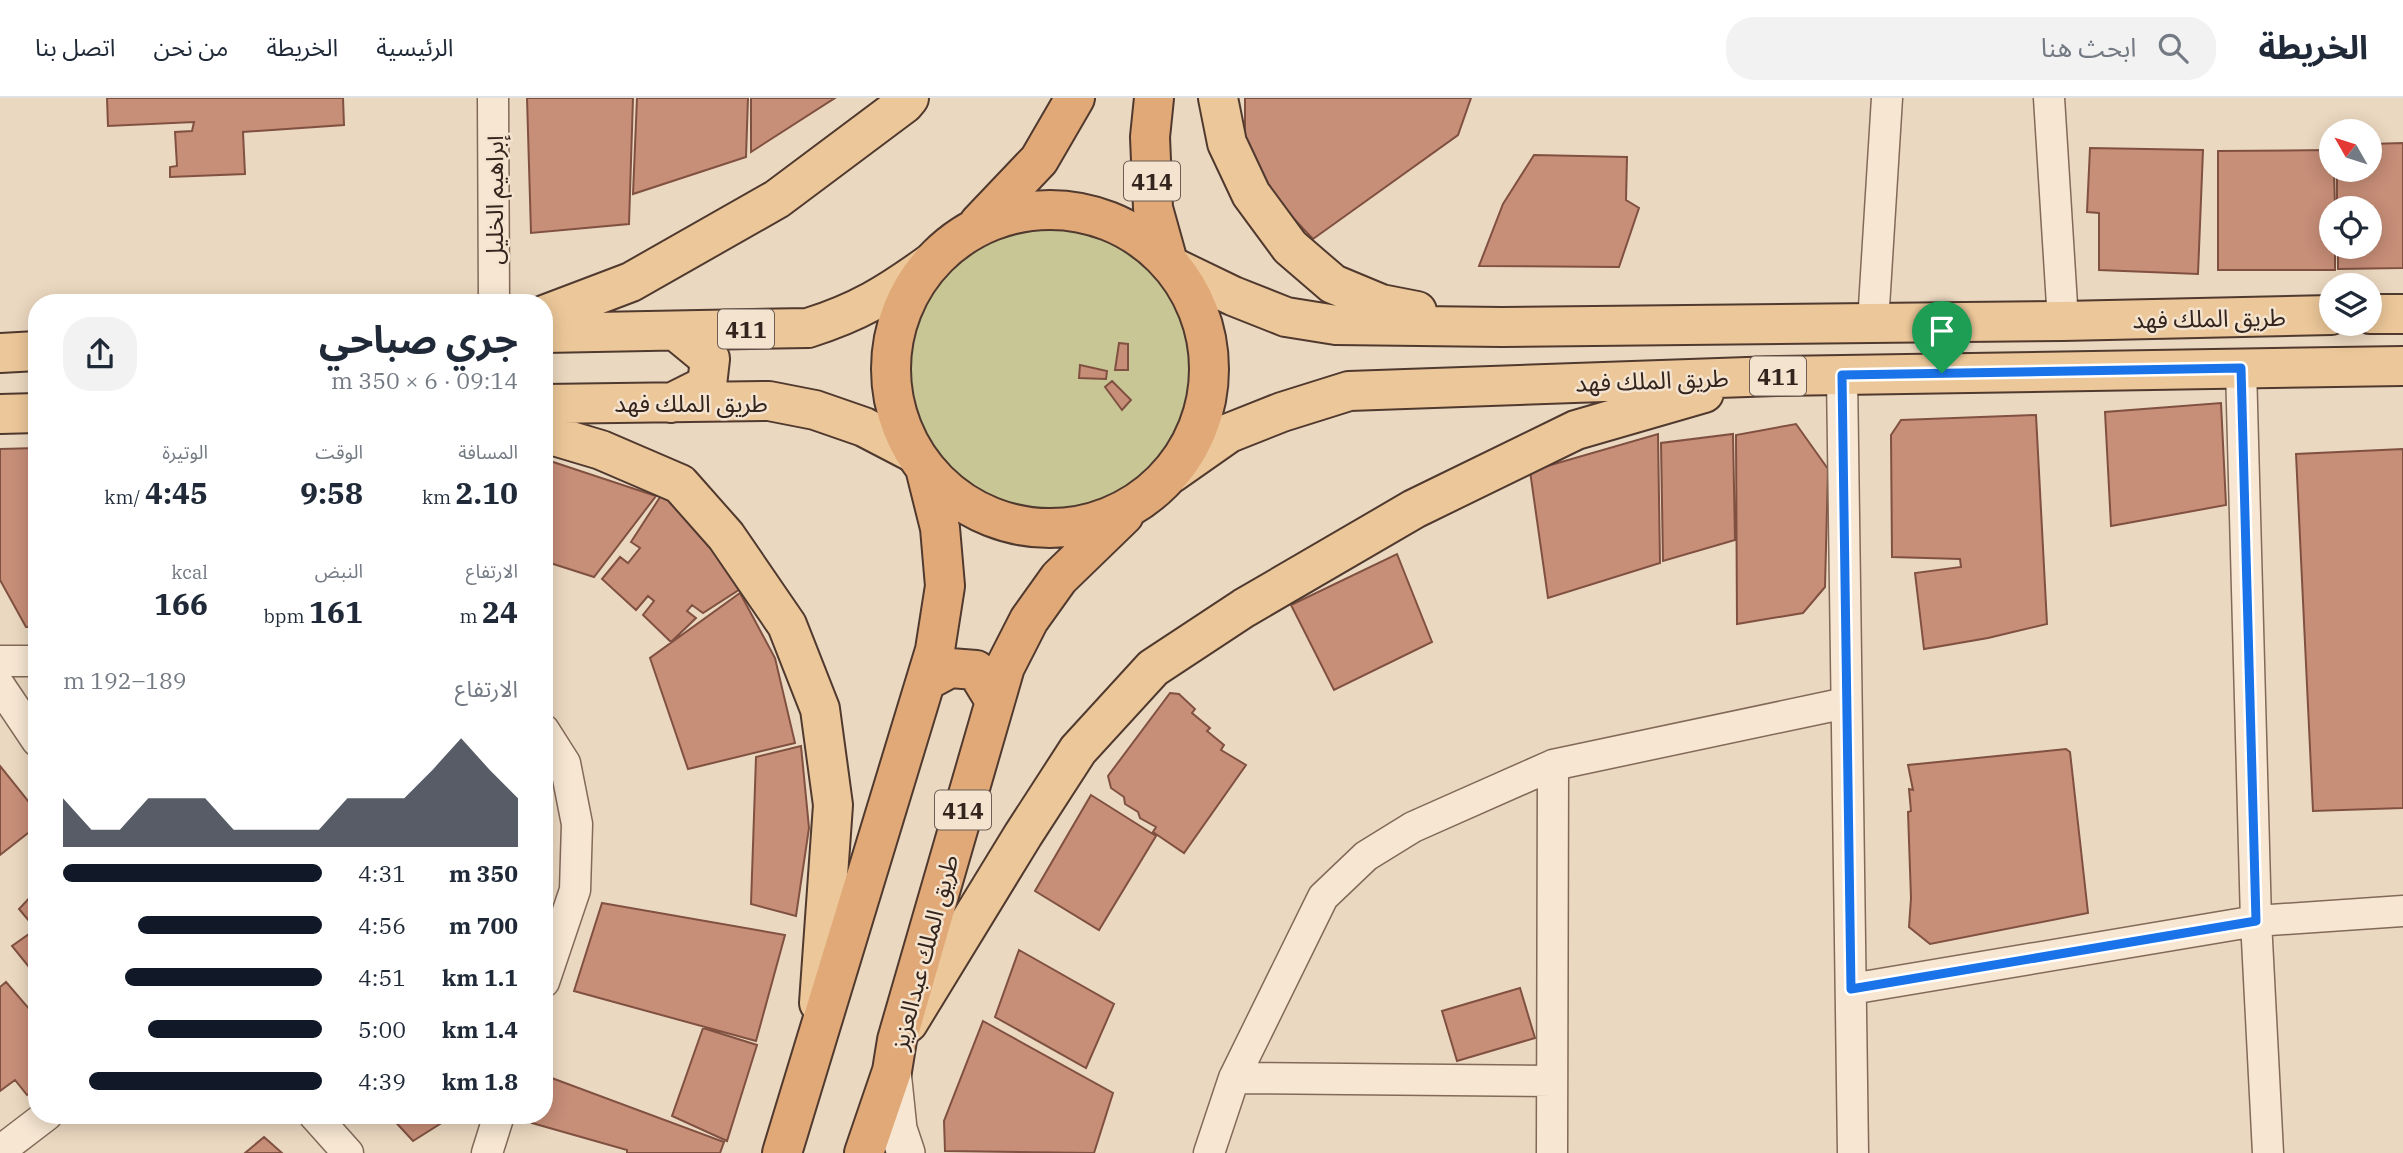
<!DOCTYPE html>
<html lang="ar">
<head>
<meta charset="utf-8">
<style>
	:root { --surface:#fff; --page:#f2f2f3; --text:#1f2937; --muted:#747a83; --line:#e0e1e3; --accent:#111827 }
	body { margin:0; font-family:"IBM Plex Serif","Noto Sans Arabic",serif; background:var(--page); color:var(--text); direction:rtl; height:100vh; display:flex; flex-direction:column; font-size:26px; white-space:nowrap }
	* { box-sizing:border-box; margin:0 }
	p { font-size:23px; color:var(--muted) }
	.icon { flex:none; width:38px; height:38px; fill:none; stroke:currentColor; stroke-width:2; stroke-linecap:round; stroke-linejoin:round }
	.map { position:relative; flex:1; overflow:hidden; direction:ltr }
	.sheet { position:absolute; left:28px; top:196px; width:525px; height:830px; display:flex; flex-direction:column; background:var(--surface); border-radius:28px; box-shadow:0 4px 18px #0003; direction:rtl }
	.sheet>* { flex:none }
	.needle { width:46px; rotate:309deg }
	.tools { position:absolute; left:2319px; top:21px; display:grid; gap:14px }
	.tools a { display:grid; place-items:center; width:63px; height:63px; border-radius:50%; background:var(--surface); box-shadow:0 4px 18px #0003; font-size:35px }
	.pin { position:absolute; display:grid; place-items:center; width:60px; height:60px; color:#fff; margin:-72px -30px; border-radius:50% 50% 50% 0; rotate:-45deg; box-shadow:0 0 7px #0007 }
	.pin .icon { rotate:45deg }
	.round { display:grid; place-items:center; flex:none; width:74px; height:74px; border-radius:28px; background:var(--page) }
	.summary { display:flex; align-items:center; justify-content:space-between; height:119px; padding:0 35px }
	h1 { font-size:38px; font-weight:700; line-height:52px }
	.figures { display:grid; grid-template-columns:repeat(3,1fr); gap:10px; height:119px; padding:7px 35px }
	.figures div { display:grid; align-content:center }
	.figures b { font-size:30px; font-weight:700 }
	.figures small { font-size:19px; font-weight:400 }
	.figures p { font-size:19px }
	.chart { height:196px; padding:14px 35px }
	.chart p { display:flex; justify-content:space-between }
	.chart svg { width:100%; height:126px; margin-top:7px; fill:var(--accent); opacity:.7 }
	ul { padding:0 35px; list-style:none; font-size:23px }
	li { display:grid; grid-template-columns:112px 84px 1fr; align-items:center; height:52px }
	li i { height:18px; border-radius:9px; background:var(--accent) }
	header { display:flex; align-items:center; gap:42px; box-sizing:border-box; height:98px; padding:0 35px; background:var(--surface); border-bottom:2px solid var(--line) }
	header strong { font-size:33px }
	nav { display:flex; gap:38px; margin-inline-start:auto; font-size:24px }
	.search { width:490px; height:63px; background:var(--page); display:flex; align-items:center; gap:18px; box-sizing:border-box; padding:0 24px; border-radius:28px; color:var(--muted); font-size:26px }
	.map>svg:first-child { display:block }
</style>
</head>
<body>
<header>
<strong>الخريطة</strong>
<div class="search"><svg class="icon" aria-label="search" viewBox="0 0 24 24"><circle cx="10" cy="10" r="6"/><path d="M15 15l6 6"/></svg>ابحث هنا</div>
<nav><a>الرئيسية</a><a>الخريطة</a><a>من نحن</a><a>اتصل بنا</a></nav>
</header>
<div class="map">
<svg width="2403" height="1055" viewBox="0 0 2403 1055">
	<rect width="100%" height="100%" fill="#ebd8c0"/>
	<path fill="#c8c695" d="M1056,125L1114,140L1167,190L1193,246L1192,303L1171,355L1120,399L1078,416L1019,415L958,381L921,337L907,309L904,262L914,212L937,169L973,142L1014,129Z"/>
	<path fill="#c78e78" stroke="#805141" stroke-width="2" d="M107,0H343L344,27L243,34L245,76L170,79V69L177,68L175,34L192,33L194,24L108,28Z
		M527,0H633L629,126L531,135Z
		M637,0H748L746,59L633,96Z
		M751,0H835L751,54Z
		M1245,0H1471L1458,37L1313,141L1276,102L1245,44Z
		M2403,45V170L2338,171V149H2370V110H2337V72H2370V46Z
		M2090,50L2203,52L2198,176L2099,172V115L2087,114Z
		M2331,52V72H2334L2335,110H2331V149H2335V172H2218V53Z
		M1534,57L1627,59L1626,102L1639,110L1619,169L1479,168L1503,106Z
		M1119,245L1128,246V272H1115Z
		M1080,267L1107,273L1106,281L1079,280Z
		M1112,283L1131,302L1122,312L1105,289Z
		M2221,305L2226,407L2111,428L2105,314Z
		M2036,317L2047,526L1988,540L1924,551L1915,475L1961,469L1960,461L1892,459L1891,337L1901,322Z
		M1796,326L1828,371L1825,489L1803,515L1737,526L1736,337Z
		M1658,336L1660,465L1548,500L1530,373Z
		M1733,336L1735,442L1663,463L1661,345Z
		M37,350V529H26L0,482V351Z
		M2403,351V710L2313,713L2296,356Z
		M544,361L656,398L594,479L544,463Z
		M662,396L751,484L703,515L692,507L687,513L696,520L671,544L643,517L654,503L648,498L636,512L602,481L620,459L628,465L640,450L631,444Z
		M1397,456L1432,544L1334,592L1291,507Z
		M740,495L775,560L795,645L688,671L650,560Z
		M1170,595L1179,596L1195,611L1192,615L1210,630L1207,633L1224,647L1221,652L1246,667L1184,755L1153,734L1156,729L1140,720L1138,714L1125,706L1124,699L1111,690L1108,678Z
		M801,648L809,730L796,818L751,806L756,659Z
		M2066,651L2070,654L2088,815L1930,846L1909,829L1911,800L1908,714L1911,713L1909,691L1913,692L1908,667Z
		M0,668L37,714V728L0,757Z
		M1091,697L1156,738L1099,832L1035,793Z
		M33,796L37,799V879L12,848L36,831L19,811Z
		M602,805L785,837L756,943L574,893Z
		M1019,852L1114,906L1086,970L995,919Z
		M6,884L37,920V990L27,997L15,982L0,993V889Z
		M1520,890L1535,940L1457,963L1442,913Z
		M983,923L1113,995L1094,1055L945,1053L944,1023Z
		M703,930L757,947L727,1043L672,1018Z
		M549,979L724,1044L720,1055H627V1052L532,1025L535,1017H544V992Z
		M389,1017H437L443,1024L413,1043Z
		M264,1039L282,1055H245Z"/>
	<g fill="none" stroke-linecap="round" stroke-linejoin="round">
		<defs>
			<path id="minor" d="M493,0L494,205
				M2049,0L2063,223
				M1873,225L1887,0
				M2241,270L2256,823L2268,1055
				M1842,277L1853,1055
				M0,563H37
				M0,588L37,643
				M544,632L565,665L577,726L575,792L544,884
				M1851,891L2256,823L2403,813
				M1234,980L1552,983
				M314,1017L348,1055
				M0,1053L47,1017
				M487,1055L499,1017
				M1209,1055L1234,980L1323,799L1366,758L1413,729L1553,667L1846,605
				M1552,1055L1553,667"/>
			<path id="tertiary" d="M892,973L898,1031L906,1055"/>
			<path id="primary" d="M1218,0L1227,45L1251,96L1290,149L1333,186L1381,206L1417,213
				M1175,170L1233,198L1286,219L1336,227L1502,229L2063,223L2331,217
				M2370,216H2403
				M544,217L631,184L777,101L904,6L909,0
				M544,235L808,230C859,214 888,196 931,165
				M0,255L37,253
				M671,305L707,287L710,261L676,233
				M544,306L769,303L815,312L864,329L912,354
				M0,316L37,315
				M544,335L601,352L680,386L726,438L787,527L820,611L833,707L819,905
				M1172,375L1229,335L1282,314L1349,293L1776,278L2403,268
				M908,925L1023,737L1078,652L1153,570L1244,510L1414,411L1576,332L1704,295"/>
			<path id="trunk" d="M1154,0L1150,39L1153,110L1168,164
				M891 271a159 159 0 1 1 318 0a159 159 0 1 1-318 0Z
				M979,125L1039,62L1075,0
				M926,583L950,570L976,572L995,603
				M782,1055L935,552L945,488L940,430L925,370
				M864,1055L892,973L897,942L1005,569L1029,522L1059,480L1124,417"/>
		</defs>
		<use href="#minor" stroke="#826959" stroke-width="33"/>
		<use href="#tertiary" stroke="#826959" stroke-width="40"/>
		<use href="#primary" stroke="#50392e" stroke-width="42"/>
		<use href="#trunk" stroke="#50392e" stroke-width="42"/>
		<use href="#minor" stroke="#f6e6d2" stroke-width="30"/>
		<use href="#tertiary" stroke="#f6e6d2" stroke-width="37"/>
		<use href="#primary" stroke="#ecc799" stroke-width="38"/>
		<use href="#trunk" stroke="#e1a977" stroke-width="38"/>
	</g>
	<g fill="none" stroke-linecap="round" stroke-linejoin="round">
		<defs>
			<path id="route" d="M2241,270L2256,823L1851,891L1842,277Z"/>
		</defs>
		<use href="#route" stroke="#fff" stroke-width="14"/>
		<use href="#route" stroke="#1a73e8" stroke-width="9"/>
	</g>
	<g text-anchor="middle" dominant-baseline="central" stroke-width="5" stroke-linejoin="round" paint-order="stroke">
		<g fill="#f3e3cf" stroke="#6d5d52" stroke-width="2">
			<rect x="1124" y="63.5" width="56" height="39" rx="5"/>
			<rect x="718" y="211.5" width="56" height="39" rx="5"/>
			<rect x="1750" y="258.5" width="56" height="39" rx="5"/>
			<rect x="935" y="692.5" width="56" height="39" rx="5"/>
		</g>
		<g font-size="23" font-weight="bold" fill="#33241d">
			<text x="1152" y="83">414</text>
			<text x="746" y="231">411</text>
			<text x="1778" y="278">411</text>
			<text x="963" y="712">414</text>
		</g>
		<g font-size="24" fill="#33241d" stroke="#f3e3cf">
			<text transform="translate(494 102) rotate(-90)">إبراهيم الخليل</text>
			<text transform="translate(2209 220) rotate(-1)">طريق الملك فهد</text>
			<text transform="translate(1652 282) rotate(-2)">طريق الملك فهد</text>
			<text x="691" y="305">طريق الملك فهد</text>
			<text transform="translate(924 854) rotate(-75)">طريق الملك عبدالعزيز</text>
		</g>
	</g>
</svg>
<div class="tools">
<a><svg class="needle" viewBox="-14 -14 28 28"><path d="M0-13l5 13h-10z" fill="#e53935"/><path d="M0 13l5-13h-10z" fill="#747a83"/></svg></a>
<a><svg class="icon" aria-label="locate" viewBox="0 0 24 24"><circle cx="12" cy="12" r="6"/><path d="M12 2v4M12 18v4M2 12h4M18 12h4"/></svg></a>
<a><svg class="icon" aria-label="layers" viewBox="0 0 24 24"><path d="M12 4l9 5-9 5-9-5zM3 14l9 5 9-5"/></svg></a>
</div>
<div class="pin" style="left:1942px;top:275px;background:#1e9e55"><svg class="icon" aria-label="arrive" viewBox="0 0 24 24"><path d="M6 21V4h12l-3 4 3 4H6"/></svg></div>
<section class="sheet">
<div class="summary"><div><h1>جري صباحي</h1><p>09:14 · 6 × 350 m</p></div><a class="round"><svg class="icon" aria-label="share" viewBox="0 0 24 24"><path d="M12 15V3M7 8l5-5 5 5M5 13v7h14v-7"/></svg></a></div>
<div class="figures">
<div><p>المسافة</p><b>2.10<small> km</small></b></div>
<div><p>الوقت</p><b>9:58</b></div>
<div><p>الوتيرة</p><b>4:45<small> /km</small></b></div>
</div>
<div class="figures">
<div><p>الارتفاع</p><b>24<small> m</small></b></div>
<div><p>النبض</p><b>161<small> bpm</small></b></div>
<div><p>kcal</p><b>166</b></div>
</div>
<div class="chart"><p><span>الارتفاع</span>189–192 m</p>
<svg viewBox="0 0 160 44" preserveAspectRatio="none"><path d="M0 44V27L10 38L20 38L30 27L40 27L50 27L60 38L70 38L80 38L90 38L100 27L110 27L120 27L130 17L140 6L150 17L160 27V44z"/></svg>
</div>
<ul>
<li><b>350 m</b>4:31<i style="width:100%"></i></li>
<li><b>700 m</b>4:56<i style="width:71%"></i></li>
<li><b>1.1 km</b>4:51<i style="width:76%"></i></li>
<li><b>1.4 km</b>5:00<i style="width:67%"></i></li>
<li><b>1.8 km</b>4:39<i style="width:90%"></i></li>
</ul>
</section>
</div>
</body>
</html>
